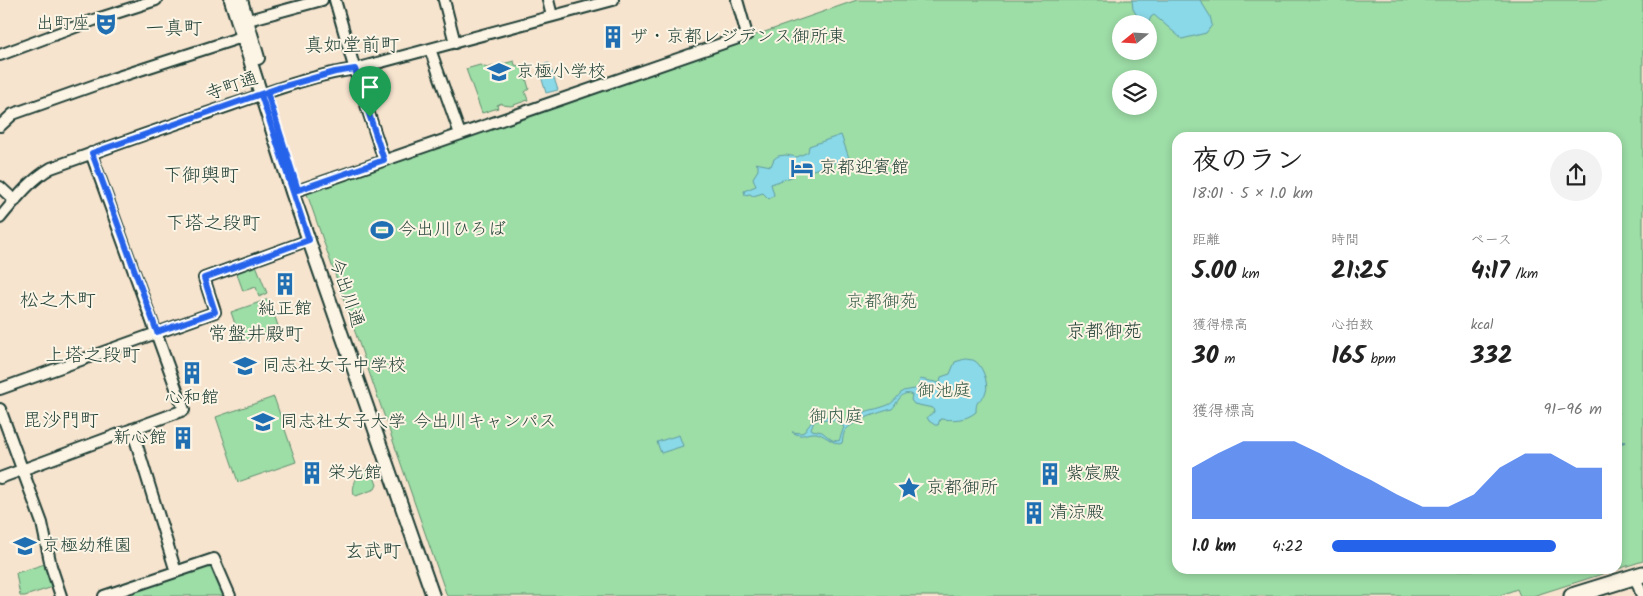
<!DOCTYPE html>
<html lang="ja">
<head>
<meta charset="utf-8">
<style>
	:root { --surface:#fff; --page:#f2f2f2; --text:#222; --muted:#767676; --accent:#2563eb }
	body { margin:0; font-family:Kalam,"Klee One",sans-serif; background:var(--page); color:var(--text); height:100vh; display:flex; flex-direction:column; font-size:19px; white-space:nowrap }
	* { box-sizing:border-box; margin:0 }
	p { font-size:16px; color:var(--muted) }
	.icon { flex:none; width:28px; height:28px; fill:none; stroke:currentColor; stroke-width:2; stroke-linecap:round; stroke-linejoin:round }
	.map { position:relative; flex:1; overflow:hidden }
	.details { position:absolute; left:1172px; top:132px; width:450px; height:442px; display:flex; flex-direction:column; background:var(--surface); border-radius:15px; box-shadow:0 2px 8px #0003 }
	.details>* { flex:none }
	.needle { width:32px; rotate:252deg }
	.controls { position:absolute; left:1112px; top:15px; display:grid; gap:10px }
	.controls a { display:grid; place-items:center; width:45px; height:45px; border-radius:50%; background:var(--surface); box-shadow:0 2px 8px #0003; font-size:25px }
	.pin { position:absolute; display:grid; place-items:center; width:42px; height:42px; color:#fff; margin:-51px -21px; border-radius:50% 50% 50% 0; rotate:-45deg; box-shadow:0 0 5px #0007 }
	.pin .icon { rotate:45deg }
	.round { display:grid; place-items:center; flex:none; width:52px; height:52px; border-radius:26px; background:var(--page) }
	.headline { display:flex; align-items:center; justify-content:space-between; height:85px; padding:0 20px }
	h1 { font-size:28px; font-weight:600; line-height:38px }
	.figures { display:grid; grid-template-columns:repeat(3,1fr); gap:8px; height:85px; padding:5px 20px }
	.figures div { display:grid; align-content:center }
	.figures b { font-size:25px; font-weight:600 }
	.figures small { font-size:14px; font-weight:400 }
	.figures p { font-size:14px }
	.chart { height:140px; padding:10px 20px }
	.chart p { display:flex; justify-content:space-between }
	.chart svg { width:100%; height:90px; margin-top:5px; fill:var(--accent); opacity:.7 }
	ul { padding:0 20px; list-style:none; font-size:16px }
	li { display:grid; grid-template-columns:80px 60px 1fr; align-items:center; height:38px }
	li i { height:12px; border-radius:6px; background:var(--accent) }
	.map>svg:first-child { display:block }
</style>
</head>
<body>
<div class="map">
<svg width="1643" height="596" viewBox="0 0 1643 596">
	<rect width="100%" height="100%" fill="#f7e4cf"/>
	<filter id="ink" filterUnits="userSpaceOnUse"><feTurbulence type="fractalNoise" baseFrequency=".02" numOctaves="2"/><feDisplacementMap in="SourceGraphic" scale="10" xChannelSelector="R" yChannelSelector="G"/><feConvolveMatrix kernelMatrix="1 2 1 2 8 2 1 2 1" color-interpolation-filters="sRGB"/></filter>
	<g filter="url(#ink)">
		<path fill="#9ddda6" stroke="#5e8d6d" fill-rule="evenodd" d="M857,0H1643V561L1618,569V138H1178V570H1615L1533,596H1520L1517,589L1498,596H447L306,191ZM1121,24H1149V51H1121ZM1121,79H1149V106H1121Z
			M514,61L515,65L523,67L529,89L525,92L528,100L511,106L503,105L502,103L497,105L498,108L482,113L466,69L480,65L487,68Z
			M256,265L267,293L259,297L256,287L243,291L236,271Z
			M269,299L279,329L241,342L231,312Z
			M274,397L296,462L238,482L216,417Z
			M369,467L371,468L377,485L375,489L356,496L354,495C351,484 359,471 369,467Z
			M45,564L53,587L25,596H20L16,573Z
			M211,566L215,569L227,596H119Z"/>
		<path fill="#8ad9e8" stroke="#5f9ba0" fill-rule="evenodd" d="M1132,0H1200L1210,16L1212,25L1206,33L1182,39L1154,15L1151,17L1148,24H1142L1133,9Z
			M549,63L558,90L546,93L538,66Z
			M841,135L849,158L810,171L808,166L793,171L794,176L771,184L774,195L769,199L763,193L753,196L750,194L745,195L744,191L756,186L753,178L758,170V165L755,163L771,166L774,159L778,156L786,155L797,157L808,152L809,146Z
			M965,359C966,359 972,360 973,360C982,363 989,384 986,392C981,403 976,397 976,412C965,421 953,420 940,419L938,425H935L929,421L927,417L934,412L933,408L914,404L911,400L912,395C901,389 898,403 892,409C880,412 852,421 845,431C843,434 843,439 842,443L839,444C831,442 823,434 816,433C804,432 804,439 792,432L801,433L804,432L814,419C820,417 829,415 835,418C841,421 843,424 850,424C862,408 871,412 888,405C895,402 897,396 903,391L915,389L918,387L920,379L940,383L941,377L950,374L955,362ZM820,419L833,420L844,427L839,441L832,440L822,432L812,430L811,428L814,422Z
			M679,435L683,446L661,453L657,442Z"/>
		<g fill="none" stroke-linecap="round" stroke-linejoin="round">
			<path stroke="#5f9ba0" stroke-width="2.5" d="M1618,443L1625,442"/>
			<defs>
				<path id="minor" d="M335,0L356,74L384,160
					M444,0L455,43
					M548,0L552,16
					M241,22L322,0
					M430,49L460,134
					M0,55L94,20L156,0
					M0,126L13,114L112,79L242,37
					M0,187L15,201
					M299,190L747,35L737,0
					M0,218C15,200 30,180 51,168C111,146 171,125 231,105C272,91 312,75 355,69L613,0
					M0,389L215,312L204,278L309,240
					M0,409L42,523L51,566L61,596
					M132,429L176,572
					M0,478L184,410L91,153
					M1635,576L1642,596
					M104,596L214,559L230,596"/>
				<path id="major" d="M231,0L292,192L433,596
					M241,0L258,58"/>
				<path id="highway" d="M1572,596L1643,574"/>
			</defs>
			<use href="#minor" stroke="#1f3d34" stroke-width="14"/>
			<use href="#major" stroke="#1f3d34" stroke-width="16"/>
			<use href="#highway" stroke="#1f3d34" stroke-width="19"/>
			<use href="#minor" stroke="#fcf5e5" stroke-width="10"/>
			<use href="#major" stroke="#fcf5e5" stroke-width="12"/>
			<use href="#highway" stroke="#fcf5e5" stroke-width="15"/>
		</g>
	</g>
	<g fill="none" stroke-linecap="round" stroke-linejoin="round" filter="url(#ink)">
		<defs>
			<path id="route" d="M370,117L355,69L335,72L278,88L92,153L157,332L215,312L204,278L309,240L261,95L267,92L298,190L384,160L370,117"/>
		</defs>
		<use href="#route" stroke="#fff" stroke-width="10"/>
		<use href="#route" stroke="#2563eb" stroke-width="6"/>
	</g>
	<defs>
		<symbol id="theatre-bare" viewBox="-9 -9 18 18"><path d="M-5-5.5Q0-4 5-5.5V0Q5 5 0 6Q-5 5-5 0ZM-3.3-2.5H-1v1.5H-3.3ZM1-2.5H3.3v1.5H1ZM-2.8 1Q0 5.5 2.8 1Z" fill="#1f6fb2" stroke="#fcf5e5" stroke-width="2.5" paint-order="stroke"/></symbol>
		<symbol id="building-bare" viewBox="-9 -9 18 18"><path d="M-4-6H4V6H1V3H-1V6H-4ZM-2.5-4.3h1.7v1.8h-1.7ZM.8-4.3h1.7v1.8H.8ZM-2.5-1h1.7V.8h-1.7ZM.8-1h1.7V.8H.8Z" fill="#1f6fb2" stroke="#fcf5e5" stroke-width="2.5" paint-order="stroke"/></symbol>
		<symbol id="school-bare" viewBox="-9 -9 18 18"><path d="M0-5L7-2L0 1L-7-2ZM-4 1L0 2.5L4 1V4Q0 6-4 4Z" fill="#1f6fb2" stroke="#fcf5e5" stroke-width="2.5" paint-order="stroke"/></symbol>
		<symbol id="hotel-bare" viewBox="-9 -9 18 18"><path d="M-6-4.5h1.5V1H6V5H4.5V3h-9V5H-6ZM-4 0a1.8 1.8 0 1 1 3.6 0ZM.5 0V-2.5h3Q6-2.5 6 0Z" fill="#1f6fb2" stroke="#fcf5e5" stroke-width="2.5" paint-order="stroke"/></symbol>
		<symbol id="stadium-bare" viewBox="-9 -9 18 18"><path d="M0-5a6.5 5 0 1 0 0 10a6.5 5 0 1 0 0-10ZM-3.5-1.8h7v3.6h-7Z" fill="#1f6fb2" stroke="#fcf5e5" stroke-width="2.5" paint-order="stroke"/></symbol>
		<symbol id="university-bare" viewBox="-9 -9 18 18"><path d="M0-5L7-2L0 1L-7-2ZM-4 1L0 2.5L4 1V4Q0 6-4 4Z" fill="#1f6fb2" stroke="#fcf5e5" stroke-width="2.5" paint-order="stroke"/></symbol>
		<symbol id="sight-bare" viewBox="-9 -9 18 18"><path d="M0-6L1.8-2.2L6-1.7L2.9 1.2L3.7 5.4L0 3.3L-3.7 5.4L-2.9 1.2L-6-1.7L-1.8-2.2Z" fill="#1f6fb2" stroke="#fcf5e5" stroke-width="2.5" paint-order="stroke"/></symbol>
	</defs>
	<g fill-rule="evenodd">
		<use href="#theatre-bare" x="90" y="8" width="32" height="32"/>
		<use href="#building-bare" x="597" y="21" width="32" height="32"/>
		<use href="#school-bare" x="483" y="56" width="32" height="32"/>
		<use href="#hotel-bare" x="786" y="152" width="32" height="32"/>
		<use href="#stadium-bare" x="366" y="214" width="32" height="32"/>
		<use href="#building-bare" x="269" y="268" width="32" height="32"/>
		<use href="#school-bare" x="229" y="350" width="32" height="32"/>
		<use href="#building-bare" x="176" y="357" width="32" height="32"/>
		<use href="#university-bare" x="247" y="406" width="32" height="32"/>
		<use href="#building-bare" x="167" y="422" width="32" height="32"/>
		<use href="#building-bare" x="296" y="457" width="32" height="32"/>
		<use href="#building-bare" x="1034" y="458" width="32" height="32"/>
		<use href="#sight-bare" x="893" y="472" width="32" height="32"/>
		<use href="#building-bare" x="1018" y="497" width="32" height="32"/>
		<use href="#school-bare" x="9" y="530" width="32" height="32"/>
	</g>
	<g text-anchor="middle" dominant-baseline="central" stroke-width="4" stroke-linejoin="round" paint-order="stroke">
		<g font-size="18" fill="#1f3d34" stroke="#fcf5e5" text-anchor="start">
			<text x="90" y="24" text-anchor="end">出町座</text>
			<text x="630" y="37">ザ・京都レジデンス御所東</text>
			<text x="516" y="72">京極小学校</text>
			<text x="819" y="168">京都迎賓館</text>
			<text x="398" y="230">今出川ひろば</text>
			<text x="285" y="309" text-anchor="middle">純正館</text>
			<text x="262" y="366">同志社女子中学校</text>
			<text x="192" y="398" text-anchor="middle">心和館</text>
			<text x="280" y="422">同志社女子大学 今出川キャンパス</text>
			<text x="167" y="438" text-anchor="end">新心館</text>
			<text x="328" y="473">栄光館</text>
			<text x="1066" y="474">紫宸殿</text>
			<text x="926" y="488">京都御所</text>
			<text x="1050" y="513">清涼殿</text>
			<text x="42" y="546">京極幼稚園</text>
		</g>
		<g font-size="18" fill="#1f3d34" stroke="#fcf5e5">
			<text transform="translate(232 87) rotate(-19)">寺町通</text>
			<text transform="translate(346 293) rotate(71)">今出川通</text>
		</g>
		<g font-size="18" fill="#385d4b" stroke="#fcf5e5">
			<text x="882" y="302">京都御苑</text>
			<text x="944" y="391">御池庭</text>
			<text x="836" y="417">御内庭</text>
		</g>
		<g font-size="19" fill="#1f3d34" stroke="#fcf5e5">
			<text x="174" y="29">一真町</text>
			<text x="352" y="46">真如堂前町</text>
			<text x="201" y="176">下御輿町</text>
			<text x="213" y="224">下塔之段町</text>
			<text x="58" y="301">松之木町</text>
			<text x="1104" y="332">京都御苑</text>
			<text x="256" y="335">常盤井殿町</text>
			<text x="93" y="356">上塔之段町</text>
			<text x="61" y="421">毘沙門町</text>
			<text x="373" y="552">玄武町</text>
		</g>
	</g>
</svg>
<div class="controls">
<a><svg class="needle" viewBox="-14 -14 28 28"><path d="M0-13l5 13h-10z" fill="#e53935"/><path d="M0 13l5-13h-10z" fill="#767676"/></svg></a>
<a><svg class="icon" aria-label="layers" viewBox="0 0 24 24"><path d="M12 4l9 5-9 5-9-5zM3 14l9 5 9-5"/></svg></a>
</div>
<div class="pin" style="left:370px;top:117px;background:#1e9e55"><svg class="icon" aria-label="arrive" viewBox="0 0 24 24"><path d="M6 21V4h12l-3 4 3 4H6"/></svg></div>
<section class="details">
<div class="headline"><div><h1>夜のラン</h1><p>18:01 · 5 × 1.0 km</p></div><a class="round"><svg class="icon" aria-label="share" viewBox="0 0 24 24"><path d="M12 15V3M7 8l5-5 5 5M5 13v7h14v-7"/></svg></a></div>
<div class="figures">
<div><p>距離</p><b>5.00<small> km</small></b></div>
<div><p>時間</p><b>21:25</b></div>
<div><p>ペース</p><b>4:17<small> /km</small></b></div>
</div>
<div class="figures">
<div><p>獲得標高</p><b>30<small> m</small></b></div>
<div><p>心拍数</p><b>165<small> bpm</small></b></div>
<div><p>kcal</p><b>332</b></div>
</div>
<div class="chart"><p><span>獲得標高</span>91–96 m</p>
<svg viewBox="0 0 160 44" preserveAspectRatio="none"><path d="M0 44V19L10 12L20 6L30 6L40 6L50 12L60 19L70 25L80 32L90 38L100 38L110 32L120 19L130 12L140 12L150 19L160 19V44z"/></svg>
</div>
<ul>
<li><b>1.0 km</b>4:22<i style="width:83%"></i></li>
</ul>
</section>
</div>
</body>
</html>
